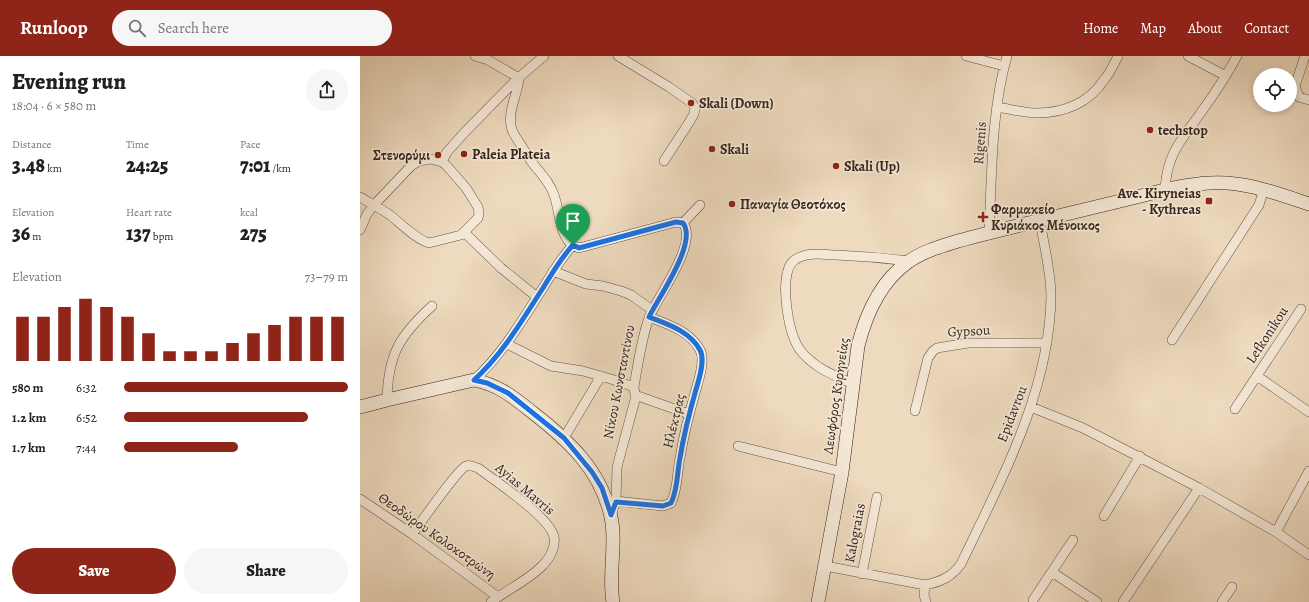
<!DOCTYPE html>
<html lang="en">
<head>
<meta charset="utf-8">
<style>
	:root { --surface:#fff; --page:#f6f6f6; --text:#202124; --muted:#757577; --accent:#8f2418 }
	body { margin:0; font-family:Alegreya,serif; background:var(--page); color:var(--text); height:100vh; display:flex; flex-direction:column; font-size:15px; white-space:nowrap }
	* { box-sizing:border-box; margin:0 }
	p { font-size:13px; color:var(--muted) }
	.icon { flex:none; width:22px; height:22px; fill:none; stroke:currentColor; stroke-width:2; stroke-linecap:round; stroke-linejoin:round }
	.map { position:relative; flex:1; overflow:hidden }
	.side { display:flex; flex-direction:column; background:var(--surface); width:360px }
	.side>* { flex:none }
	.tools { position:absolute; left:893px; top:12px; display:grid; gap:8px }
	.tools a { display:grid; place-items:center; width:44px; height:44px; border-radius:50%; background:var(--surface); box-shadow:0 2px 6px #0003; font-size:20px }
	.pin { position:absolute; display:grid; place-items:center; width:34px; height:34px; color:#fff; margin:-41px -17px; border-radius:50% 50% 50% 0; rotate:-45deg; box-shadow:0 0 4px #0007 }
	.pin .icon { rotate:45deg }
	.round { display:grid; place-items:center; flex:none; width:42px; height:42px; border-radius:21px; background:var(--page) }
	.summary { display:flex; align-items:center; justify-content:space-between; height:68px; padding:0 12px }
	h1 { font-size:22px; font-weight:800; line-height:30px }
	.figures { display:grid; grid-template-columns:repeat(3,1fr); gap:6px; height:68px; padding:4px 12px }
	.figures div { display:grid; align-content:center }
	.figures b { font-size:20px; font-weight:800 }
	.figures small { font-size:11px; font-weight:400 }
	.figures p { font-size:11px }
	.chart { height:112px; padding:8px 12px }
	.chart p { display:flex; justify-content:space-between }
	.chart svg { width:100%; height:72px; margin-top:4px; stroke:var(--accent); stroke-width:6 }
	.button { display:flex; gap:8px; margin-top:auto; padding:8px 12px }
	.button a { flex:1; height:46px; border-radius:24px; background:var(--accent); color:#fff; font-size:16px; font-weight:800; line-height:46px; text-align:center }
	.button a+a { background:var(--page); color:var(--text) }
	ul { padding:0 12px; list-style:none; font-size:13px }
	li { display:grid; grid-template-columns:64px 48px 1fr; align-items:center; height:30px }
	li i { height:10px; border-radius:5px; background:var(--accent) }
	header { display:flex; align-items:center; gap:24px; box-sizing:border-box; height:56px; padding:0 20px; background:var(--accent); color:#fff }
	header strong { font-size:19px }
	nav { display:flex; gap:22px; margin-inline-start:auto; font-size:14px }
	.search { width:280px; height:36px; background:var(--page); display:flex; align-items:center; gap:10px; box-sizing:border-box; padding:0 14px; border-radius:22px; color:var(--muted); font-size:15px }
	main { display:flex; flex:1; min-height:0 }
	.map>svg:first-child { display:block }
</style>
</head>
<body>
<header>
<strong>Runloop</strong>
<div class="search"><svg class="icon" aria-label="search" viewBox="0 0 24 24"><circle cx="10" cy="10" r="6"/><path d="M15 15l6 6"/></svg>Search here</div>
<nav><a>Home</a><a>Map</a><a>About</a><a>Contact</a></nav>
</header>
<main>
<section class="side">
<div class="summary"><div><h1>Evening run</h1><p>18:04 · 6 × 580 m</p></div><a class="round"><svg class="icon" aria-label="share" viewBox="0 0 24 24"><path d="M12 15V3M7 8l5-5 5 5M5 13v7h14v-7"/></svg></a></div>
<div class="figures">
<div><p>Distance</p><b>3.48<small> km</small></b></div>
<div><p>Time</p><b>24:25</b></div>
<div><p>Pace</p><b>7:01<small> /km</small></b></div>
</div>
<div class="figures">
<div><p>Elevation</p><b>36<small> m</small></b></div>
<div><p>Heart rate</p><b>137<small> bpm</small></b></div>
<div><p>kcal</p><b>275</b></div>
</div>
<div class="chart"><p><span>Elevation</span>73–79 m</p>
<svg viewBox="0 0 160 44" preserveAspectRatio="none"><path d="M5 44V17M15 44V17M25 44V11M35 44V6M45 44V11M55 44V17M65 44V27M75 44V38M85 44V38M95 44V38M105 44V33M115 44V27M125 44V22M135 44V17M145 44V17M155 44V17"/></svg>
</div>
<ul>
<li><b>580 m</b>6:32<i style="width:100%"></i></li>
<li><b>1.2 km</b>6:52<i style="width:82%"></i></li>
<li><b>1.7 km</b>7:44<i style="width:51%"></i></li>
</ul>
<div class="button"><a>Save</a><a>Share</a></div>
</section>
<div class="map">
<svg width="949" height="546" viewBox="0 0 949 546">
	<rect width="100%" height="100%" fill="#eedabe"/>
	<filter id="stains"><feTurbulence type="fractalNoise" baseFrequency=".005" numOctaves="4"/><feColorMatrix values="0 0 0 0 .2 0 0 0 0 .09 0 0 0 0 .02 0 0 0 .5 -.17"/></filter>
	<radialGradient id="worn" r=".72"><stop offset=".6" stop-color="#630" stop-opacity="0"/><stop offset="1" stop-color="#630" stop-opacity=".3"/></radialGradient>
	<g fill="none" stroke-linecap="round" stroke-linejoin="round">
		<defs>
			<path id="street" d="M115,0L128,4L159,22
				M258,0L309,31L332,47L335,52L334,58L330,65L304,105
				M606,0L644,10
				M828,0L866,20
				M945,0L935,30L939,41L949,44
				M159,22C158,38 148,53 151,70C152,77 157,83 161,89C165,95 169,103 174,109C182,119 190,127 194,139C200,154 199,188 219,192L316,166L323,167
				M637,51C650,53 664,57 677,57C704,57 729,47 744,24C750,17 754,8 758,0
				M82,106L87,96L105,76L156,24L184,0
				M805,134C807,96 822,84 842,55C855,37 867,19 877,0
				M0,141C10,147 21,153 30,159C41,168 56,183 69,187L101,179L118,162L119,158L118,151L106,132L86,109L82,106L71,103L59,105L51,110L14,149L7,158L0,174
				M323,167L340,149
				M629,176C632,117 631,57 647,0
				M105,177L141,212L177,241
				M193,215L226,228L243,230L261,235L271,239L292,254
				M812,284L899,149L904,133
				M147,288L191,310L223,315L251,323L274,331
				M897,320L949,356
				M114,324C143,298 162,264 183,232C192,217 201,202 213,189
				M493,328C473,319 453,311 440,294C428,277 422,233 428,214C430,207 436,202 443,200C453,196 466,199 476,199C501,200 525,202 549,205
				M275,339L329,358
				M27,344C28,299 39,280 72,250
				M671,351L723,372L839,432L916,476L949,499
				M875,353L941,253
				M555,355L568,302L573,295L577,292L608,287H687
				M204,382L241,320
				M378,390L482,416
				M0,443L52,478L138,541
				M256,445L303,450L311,447C318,434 317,416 320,402C324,377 330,354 337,330C340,320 345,303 340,294C330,275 307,268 289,261
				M251,459L256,445L257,411L275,344V339L274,331C278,308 281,284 289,262C296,242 339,188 323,167
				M744,460L780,400
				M916,476L949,415
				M52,478C61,467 97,414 106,410C110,408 114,411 118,412C135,425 190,461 194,481C196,491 190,502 183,509C169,524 148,533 131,546
				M465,510L565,529C580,526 592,521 601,508C641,424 690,335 691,240C691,215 684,190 680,165
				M692,516L737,546
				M502,518L517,441
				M565,529L564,539L566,546
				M673,544L713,484
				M763,546L839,432
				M862,546L872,531"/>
			<path id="secondary" d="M0,351L27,344L114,324C139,329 153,341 172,356C208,384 241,414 251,461C257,488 248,518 253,546
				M458,546L482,416L498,290C506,258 521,225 548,206C563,195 582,190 598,185C631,176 665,168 698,160C726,153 753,147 781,140C808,133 838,125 867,127C895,129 922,139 949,148"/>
		</defs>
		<use href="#street" stroke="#635246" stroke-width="10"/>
		<use href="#secondary" stroke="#35251e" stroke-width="14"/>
		<use href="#street" stroke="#f4e7d5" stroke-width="9"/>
		<use href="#secondary" stroke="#f4e7d5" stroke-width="13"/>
	</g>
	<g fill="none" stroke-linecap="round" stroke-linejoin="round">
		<defs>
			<path id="route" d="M316,166L323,167C338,187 298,242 289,261C307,268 330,275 340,294C345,303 340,320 337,330C330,354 324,377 320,402C317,416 318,433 311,447L303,450L256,446L251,459L242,432L232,416L204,382L148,337L127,327L114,324C143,298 162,264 183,232C192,217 201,202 213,189L219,192Z"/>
		</defs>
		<use href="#route" stroke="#fff" stroke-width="8"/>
		<use href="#route" stroke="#1a73e8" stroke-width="5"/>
	</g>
	<g fill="#8f2418" stroke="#f4e7d5" stroke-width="1.5">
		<circle cx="331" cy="47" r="4"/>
		<circle cx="790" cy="74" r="4"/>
		<circle cx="352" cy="93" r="4"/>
		<circle cx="104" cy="98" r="4"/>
		<circle cx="78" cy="99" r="4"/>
		<circle cx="476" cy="110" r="4"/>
		<rect x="845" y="141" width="8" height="8" rx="2"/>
		<circle cx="372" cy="148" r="4"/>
		<path d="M621 155h4v4h4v4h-4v4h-4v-4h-4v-4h4z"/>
	</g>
	<g text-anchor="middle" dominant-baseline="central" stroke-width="3.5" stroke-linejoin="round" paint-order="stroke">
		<g font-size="14" font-weight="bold" fill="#35251e" stroke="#f4e7d5" text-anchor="start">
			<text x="339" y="47">Skali (Down)</text>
			<text x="798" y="74">techstop</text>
			<text x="360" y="93">Skali</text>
			<text x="112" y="98">Paleia Plateia</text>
			<text x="70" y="99" text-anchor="end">Στενορύμι</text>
			<text x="484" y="110">Skali (Up)</text>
			<text x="841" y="137" text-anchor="end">Ave. Kiryneias<tspan x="841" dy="16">- Kythreas</tspan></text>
			<text x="380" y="148">Παναγία Θεοτόκος</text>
			<text x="631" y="153">Φαρμακείο<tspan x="631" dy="16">Κυριάκος Μένοικος</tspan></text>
		</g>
		<g font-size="14" fill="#35251e" stroke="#f4e7d5">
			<text transform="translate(620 87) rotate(-86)">Rigenis</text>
			<text transform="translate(609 275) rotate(-3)">Gypsou</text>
			<text transform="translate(907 279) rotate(-57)">Lefkonikou</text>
			<text transform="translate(259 326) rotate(-79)">Νίκου Κωνσταντίνου</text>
			<text transform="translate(476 340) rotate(-82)">Λεωφόρος Κυρηνείας</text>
			<text transform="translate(652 358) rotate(-69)">Epidavrou</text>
			<text transform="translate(314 365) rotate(-76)">Ηλέκτρας</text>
			<text transform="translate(165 433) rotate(40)">Ayias Mavris</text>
			<text transform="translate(495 477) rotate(-79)">Kalograias</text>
			<text transform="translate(77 480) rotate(35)">Θεοδώρου Κολοκοτρώνη</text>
		</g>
	</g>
	<rect width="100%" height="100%" filter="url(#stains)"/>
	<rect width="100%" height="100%" fill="url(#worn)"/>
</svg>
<div class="tools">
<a><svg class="icon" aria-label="locate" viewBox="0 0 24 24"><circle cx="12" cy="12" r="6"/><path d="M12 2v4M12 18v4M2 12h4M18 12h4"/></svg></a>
</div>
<div class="pin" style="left:213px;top:189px;background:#1e9e55"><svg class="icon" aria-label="arrive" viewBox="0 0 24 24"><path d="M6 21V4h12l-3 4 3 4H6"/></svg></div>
</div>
</main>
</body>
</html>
